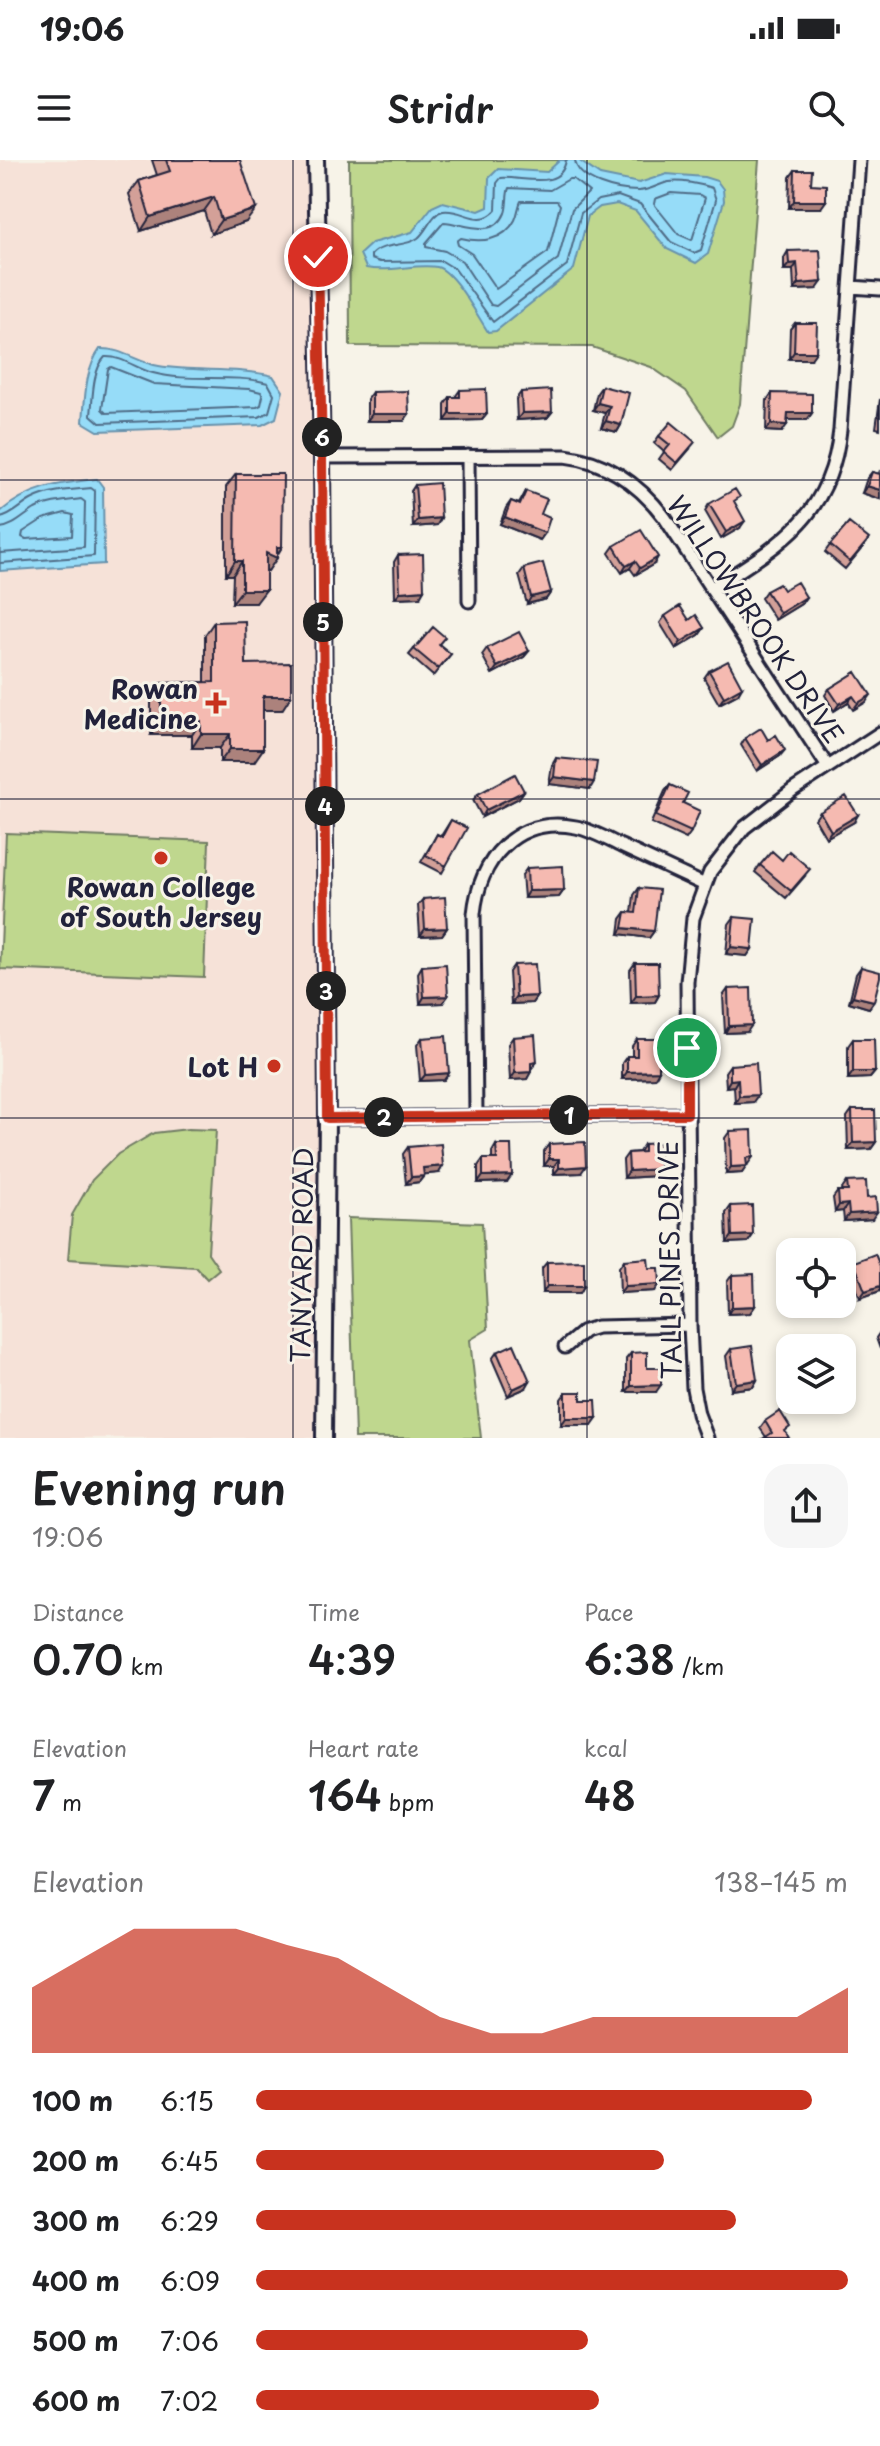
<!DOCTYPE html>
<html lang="en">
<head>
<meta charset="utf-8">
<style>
	:root { --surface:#fff; --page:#f6f6f6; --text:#202124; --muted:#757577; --accent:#c8321e }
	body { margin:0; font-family:"Playpen Sans",sans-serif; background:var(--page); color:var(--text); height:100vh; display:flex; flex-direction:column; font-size:30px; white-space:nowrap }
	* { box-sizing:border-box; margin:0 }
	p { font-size:26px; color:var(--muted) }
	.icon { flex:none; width:44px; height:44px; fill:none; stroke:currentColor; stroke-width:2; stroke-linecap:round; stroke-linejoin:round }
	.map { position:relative; height:1278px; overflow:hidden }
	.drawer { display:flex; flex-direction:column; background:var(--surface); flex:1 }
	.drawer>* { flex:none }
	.controls { position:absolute; left:776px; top:1078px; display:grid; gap:16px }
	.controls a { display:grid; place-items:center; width:80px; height:80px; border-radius:16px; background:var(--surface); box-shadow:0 4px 12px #0003; font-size:40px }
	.pin { position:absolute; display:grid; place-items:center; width:68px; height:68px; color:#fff; margin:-34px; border:4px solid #fff; border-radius:50%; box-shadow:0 2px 8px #0007 }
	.km { position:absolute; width:40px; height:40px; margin:-20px; border-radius:50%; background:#222; color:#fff; font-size:22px; line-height:40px; text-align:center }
	.round { display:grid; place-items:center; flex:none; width:84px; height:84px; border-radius:24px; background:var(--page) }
	.headline { display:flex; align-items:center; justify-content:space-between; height:136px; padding:0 32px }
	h1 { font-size:44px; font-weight:600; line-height:60px }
	.stats { display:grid; grid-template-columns:repeat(3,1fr); gap:12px; height:136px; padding:8px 32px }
	.stats div { display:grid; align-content:center }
	.stats b { font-size:40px; font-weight:600 }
	.stats small { font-size:22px; font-weight:400 }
	.stats p { font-size:22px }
	.chart { height:224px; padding:16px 32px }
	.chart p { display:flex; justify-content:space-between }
	.chart svg { width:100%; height:144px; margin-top:8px; fill:var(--accent); opacity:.7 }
	ul { padding:0 32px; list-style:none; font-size:26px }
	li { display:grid; grid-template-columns:128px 96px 1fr; align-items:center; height:60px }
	li i { height:20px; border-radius:10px; background:var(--accent) }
	.status { display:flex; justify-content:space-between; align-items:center; height:56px; padding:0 40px; background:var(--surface); direction:ltr }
	.status svg { height:22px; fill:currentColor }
	header { display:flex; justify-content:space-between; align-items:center; height:104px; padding:0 32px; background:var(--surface); font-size:36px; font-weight:600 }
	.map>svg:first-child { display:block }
</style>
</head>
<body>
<div class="status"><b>19:06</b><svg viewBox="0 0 49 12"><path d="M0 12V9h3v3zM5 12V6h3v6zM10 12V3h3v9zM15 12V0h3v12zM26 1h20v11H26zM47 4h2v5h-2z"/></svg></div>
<header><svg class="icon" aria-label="menu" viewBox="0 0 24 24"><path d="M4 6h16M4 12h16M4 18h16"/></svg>Stridr<svg class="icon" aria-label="search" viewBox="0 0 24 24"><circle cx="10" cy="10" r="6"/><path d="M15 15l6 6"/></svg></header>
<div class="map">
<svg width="880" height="1278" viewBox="0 0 880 1278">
	<rect width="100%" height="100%" fill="#f7f3e8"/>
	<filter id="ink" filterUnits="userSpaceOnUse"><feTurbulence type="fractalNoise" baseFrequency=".0125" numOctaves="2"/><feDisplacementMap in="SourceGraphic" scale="16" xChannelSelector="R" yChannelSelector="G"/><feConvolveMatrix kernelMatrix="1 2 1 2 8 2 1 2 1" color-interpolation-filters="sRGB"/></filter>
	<g filter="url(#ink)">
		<path fill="#f6e2d8" d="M0,0H316L324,1278H0Z"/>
		<path fill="#bfd78e" stroke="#707c64" stroke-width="2" d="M349,0H759L740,244L732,266L718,277L686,231L651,207L592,187L350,186Z
			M6,673L209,681L204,817L0,809Z
			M188,969L216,970L208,1093L219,1109L207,1119L196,1107L68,1099L72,1055L92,1020L118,994L154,973Z
			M348,1058L482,1063L488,1169L470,1180L481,1278H355Z"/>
		<path fill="#96dcf8" stroke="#6892ac" stroke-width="2" d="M560,0H578L600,15L639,23L667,14L704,17L717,21L723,29L724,41L708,94L696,103L667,89L636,51L617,44L600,47L588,56L574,109L496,171L488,172C478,157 454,111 437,107C416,103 390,113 366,108L360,94L372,83L412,72L432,47L443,42L479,51L488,47L489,18L498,9L547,12Z
			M100,189C122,188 138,203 159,206C197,212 236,207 273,216L283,231L276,258L262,265L98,271L83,262C85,237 85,210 100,189Z
			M97,319L103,327L104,404L0,411V352C29,327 60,323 97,319Z"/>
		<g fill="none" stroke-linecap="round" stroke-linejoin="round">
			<path stroke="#506c87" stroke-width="2" d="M566,0C561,32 522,16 501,18L497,23L496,50C479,69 463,48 443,51C432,53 427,71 418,78C404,88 383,82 371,95V99L380,102L442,101L455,109L493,162L567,105L581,53L598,40L618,36L640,44L671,82L694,93L701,90L716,40L712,28C700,24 681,20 669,22C658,24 650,31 638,31C619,31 577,22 575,0
				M569,19H573L589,32L572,49L558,99L496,146L491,145L462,101L445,91L426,87V83L444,62C463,63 494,80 505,53C508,45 506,35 509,28L550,30Z
				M671,33L700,35L705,38L692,80L678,74L654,44L655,39Z
				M521,41H557L560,45L548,92L496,129L472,94L458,85L457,81L461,78C481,83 504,81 515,60C518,54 518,47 521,41Z
				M105,197C122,196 137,209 153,213C190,223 231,213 268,223L274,234L269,252L259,257L100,263L91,255C93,237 92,211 105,197Z
				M111,207L154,224L249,229L261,232L263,236L261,245L257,247L106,253L102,249L108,209Z
				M65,353L73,355L72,376L26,379L22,377L23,372L43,359Z
				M0,358C13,356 22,344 33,339C51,330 72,330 91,328L95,331L94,396L0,403
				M0,368C14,367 23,356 35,349C49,342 66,341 81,339L85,342L84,387L0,393"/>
			<defs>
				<path id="minor" d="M851,127L880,129
					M468,296L469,441
					M322,297L565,296C607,301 640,325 665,358L828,607
					M711,429C778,386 831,357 840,270L859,0
					M476,955L474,754C479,700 516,655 576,667C591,670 607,679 621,686C649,699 677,712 705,725
					M327,958L687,954
					M565,1187L584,1171L597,1167L690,1165
					M707,1278L698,1254L693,1228L690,1165L687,822L693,758L710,712L744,668L793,630L880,573"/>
				<path id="tertiary" d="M316,0L322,297L327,958L324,1278"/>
			</defs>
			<use href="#minor" stroke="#22223b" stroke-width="17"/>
			<use href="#tertiary" stroke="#22223b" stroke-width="20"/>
			<use href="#minor" stroke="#f7f3e8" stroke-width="11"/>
			<use href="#tertiary" stroke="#f7f3e8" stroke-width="14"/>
		</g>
		<path fill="#d3a098" stroke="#22223b" stroke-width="2" d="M152,0H240L246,62L211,74L204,51L141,71L129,34L139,21L157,15Z
			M795,10L811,24L821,48H789L790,17Z
			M788,91L817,129L794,130L793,110H784V98Z
			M795,163L811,199H789L790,169Z
			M602,226L621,265L617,272L601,268L605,253L593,250L597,233Z
			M460,230L487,254L482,260L445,261V244L450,237H455Z
			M372,232L404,261H367V239Z
			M521,232L552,252L547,258L517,260L516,239Z
			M772,233L812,253L807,260H787L782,272L766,271L767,240Z
			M880,239V269L876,268Z
			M659,276L690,289L672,310L659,299L664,292L654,283Z
			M880,310V339L862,333L867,318L872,312L879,314Z
			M236,314L282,387L268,411L266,410L256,443H232L233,415H226V327Z
			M415,325L441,358L437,365L413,367L411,331Z
			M526,331L545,373L540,380L500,364L506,348L511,341L519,344Z
			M709,344L740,368L721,379L705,351Z
			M830,385L864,386L845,409L825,392Z
			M614,386L654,404L635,415L630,408L622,413L609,393Z
			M398,395L420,437L395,438L394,402Z
			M524,408L551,432L546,439L527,444L519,415Z
			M783,430L806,437L801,444L775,460L761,438L766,431Z
			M665,456L689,460L704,468L699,475L676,489L660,463Z
			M214,462L282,550H263L254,602H220V588H192V575H151V536L161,523L205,522V475Z
			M439,485L451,494L433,516L409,495L414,489Z
			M487,488L529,491L524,497L492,514L482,495Z
			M709,511L738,534L719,544L704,518Z
			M856,512L866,542L853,550L848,542L834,551L825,535L829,529Z
			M745,578L768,580L780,596L757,611L741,585Z
			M556,598L590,629L549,624L552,605Z
			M670,625L683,643L691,672L686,679L651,663L665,631Z
			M524,631L519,638L482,657L473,640L478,634Z
			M820,652L854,662L826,678L815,659Z
			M451,660L446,706L442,713L421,702L437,674L441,676Z
			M760,705L805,716L786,738L755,712Z
			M527,708L564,730L559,737L524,738L522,715Z
			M639,728L654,771L649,778L619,774L621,759L626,752L632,753L634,735Z
			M423,739L447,768L442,775L420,776L418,745Z
			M734,757L752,789L747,796L726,794L729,764Z
			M635,803L659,835L655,842L631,843L630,810Z
			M514,805L537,836L532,843L511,844L509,812Z
			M422,806L443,843L420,844L418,813Z
			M861,807L874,841L869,848L849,842L856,814Z
			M728,829L747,872L725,873L723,836Z
			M513,877L537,902L531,909L527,919L510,920L508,884Z
			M422,878L449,913L444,920L420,921L417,885Z
			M637,879L655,918L622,919V903L627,896H632V886Z
			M853,879L875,912L870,918L848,919V886Z
			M730,905L753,942L735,943L734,926L726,927L725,912Z
			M852,950L876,982L871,989L848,990L847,957Z
			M730,971L753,997L748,1004H747L742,1013L726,1014L725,978Z
			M549,984L581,1013L554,1014V1006H544V991Z
			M644,984L660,1009L656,1016L624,1018L623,1000L628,993L639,992Z
			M496,985L507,1022L478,1023V1006L483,999H492V992Z
			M408,987L439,1013L424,1014L419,1022L406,1024L403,994Z
			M847,1022L867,1038L872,1059L844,1061L843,1051L835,1052L833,1038L838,1031H843L842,1029Z
			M731,1046L753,1075L748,1082L727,1083L726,1053Z
			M624,1100L649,1108L655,1131L620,1133L619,1107Z
			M547,1102L584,1126L580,1133H543L542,1108Z
			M854,1102L880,1106V1131L860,1138L849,1108Z
			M732,1115L755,1146L750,1153L728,1154L727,1122Z
			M880,1172V1189L876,1178Z
			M731,1189L757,1220L753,1227L731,1230L726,1196Z
			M497,1192L526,1228L508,1236L492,1199Z
			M631,1193L647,1208L656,1232H626V1199Z
			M566,1232L581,1240L592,1265H561V1239Z
			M765,1261L786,1273L766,1277L760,1268Z"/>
		<path fill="#ac827c" stroke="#22223b" stroke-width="2" d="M214,37L204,51L141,71L150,57Z
			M794,41H826L821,48H789Z
			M256,49L246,62L211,74L221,60Z
			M797,103L793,110H784L789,104Z
			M822,122L817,129L794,130L799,124Z
			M794,192H816L811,199H789Z
			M598,243L610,246L605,253L593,250Z
			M552,252L547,258L517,260L522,253Z
			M788,253H812L807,260H783Z
			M372,254H409L404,261H367Z
			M450,254H487L482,260L445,261Z
			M606,261L621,265L617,272L601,268Z
			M771,264L787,265L782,272L766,271Z
			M867,326L880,330V339L862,333Z
			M505,357L545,373L540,380L500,364Z
			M441,358L437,365L413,367L418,360Z
			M745,361L740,368L721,379L726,372Z
			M277,387H282L275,397L277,398L268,411L256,407L266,393Z
			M658,397L654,404L635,415L640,408Z
			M235,401H242L233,415H226Z
			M635,401L630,408L622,413L626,406Z
			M242,430H266L256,443H232Z
			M424,430L420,437L395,438L400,432Z
			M551,432L546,439L527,444L531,437Z
			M806,437L801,444L775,460L780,453Z
			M704,468L699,475L676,489L681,482Z
			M529,491L524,497L492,514L497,507Z
			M742,527L738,534L719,544L724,537Z
			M871,535L866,542L853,550L858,543Z
			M263,536H291L282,550H254Z
			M853,536L848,542L834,551L839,544Z
			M161,561H201L192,575H151Z
			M201,574H230L220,588H192Z
			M230,589H263L254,602H220Z
			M785,590L780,596L757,611L762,605Z
			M554,617L594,622L590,629L549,624Z
			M524,631L519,638L482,657L486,650Z
			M858,655L854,662L826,678L831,671Z
			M564,730L559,737L524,738L528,731Z
			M447,768L442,775L420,776L425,769Z
			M623,768L654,771L649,778L619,774Z
			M731,787L752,789L747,796L726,794Z
			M659,835L655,842L631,843L636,836Z
			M448,836L443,843L420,844L424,837Z
			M537,836L532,843L511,844L516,837Z
			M853,836L874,841L869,848L849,842Z
			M752,865L747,872L725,873L729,866Z
			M659,911L655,918L622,919L627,912Z
			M531,912L527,919L510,920L515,913Z
			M853,912H875L870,918L848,919Z
			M449,913L444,920L420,921L425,915Z
			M738,919L734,926L726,927L730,920Z
			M758,935L753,942L735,943L739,936Z
			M876,982L871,989L848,990L853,983Z
			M549,999H559L554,1006H544Z
			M443,1006L439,1013L418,1015L423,1008Z
			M586,1006L581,1013L554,1014L559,1008Z
			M747,1006L742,1013L726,1014L731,1007Z
			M660,1009L656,1016L624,1018L629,1011Z
			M512,1015L507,1022L478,1023L483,1016Z
			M424,1016L419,1022L406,1024L411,1017Z
			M848,1044L843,1051L835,1052L839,1045Z
			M877,1052L872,1059L844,1061L849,1054Z
			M753,1075L748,1082L727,1083L732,1076Z
			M660,1124L655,1131L620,1133L625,1126Z
			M547,1126H584L580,1133H543Z
			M880,1126V1131L860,1138L865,1131Z
			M755,1146L750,1153L728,1154L732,1147Z
			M757,1220L753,1227L731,1230L736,1223Z
			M530,1221L526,1228L508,1236L513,1229Z
			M661,1225L656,1232H626L631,1226Z
			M566,1258H597L592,1265H561Z"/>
		<path fill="#f5bab1" stroke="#22223b" stroke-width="2" d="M166,0H240L256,49L221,60L214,37L150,57L139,21L170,11Z
			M795,10H812L811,24L826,25V41H794Z
			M820,90L822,122L799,124L797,103L789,104L788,91Z
			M795,163H817L816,192H794Z
			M602,226L629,233L621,265L606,261L610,246L598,243Z
			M486,229L487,254H450V237H460V230Z
			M551,230L552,252L522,253L521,232Z
			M408,231L409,254H372V232Z
			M772,233L812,234V253H788L787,265L771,264Z
			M671,262L695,282L677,303L664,292L670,285L659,276Z
			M872,312L880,314V330L867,326Z
			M236,314H283L282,387H277V398L266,393V430H242V401H235Z
			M439,323L441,358L418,360L415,325Z
			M735,329L740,337L734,341L745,361L726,372L709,344Z
			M526,331L547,339L541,354L550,358L545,373L505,357L511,341L520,345Z
			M849,363L869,379L850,402L830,385Z
			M641,370L658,397L640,408L635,401L626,406L614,386Z
			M423,394L424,430L400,432L398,395Z
			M543,403L551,432L531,437L524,408Z
			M797,422L806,437L780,453L766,431L779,424L783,430Z
			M680,446L689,460L696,455L704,468L681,482L665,456Z
			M245,461L246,504L291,503V536H263V589H230V574H201V561H161V523L214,522V462Z
			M433,467L445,477L439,484L451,494L438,509L414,489Z
			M519,472L529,491L497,507L487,488Z
			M728,501L742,527L724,537L709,511Z
			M856,512L871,535L858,543L853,536L839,544L829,529Z
			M761,568L768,580L776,575L785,590L762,605L745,578Z
			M556,598L597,602L594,622L554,617Z
			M515,614L524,631L486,650L478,634Z
			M670,625L688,633L683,643L700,651L691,672L656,656Z
			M846,636L858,655L831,671L820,652Z
			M451,660L467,668L446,706L426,695L437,674L442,677Z
			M772,691L782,700L789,691L810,709L791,731L760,705Z
			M563,706L564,730L528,731L527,708Z
			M639,728L659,730L654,771L623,768L626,752L636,753Z
			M445,737L447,768L425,769L423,739Z
			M734,757L755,759L752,789L731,787Z
			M635,803H658L659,835L636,836Z
			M446,804L448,836L424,837L422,806Z
			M535,804L537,836L516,837L514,805Z
			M861,807L880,812V817L874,841L853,836Z
			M751,828L752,865L729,866L728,829Z
			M535,875L537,902L531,903V912L515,913L513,877Z
			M446,876L449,913L425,915L422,878Z
			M637,879H659V911L627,912V896H637Z
			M853,879H874L875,912H853Z
			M756,903L758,935L739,936L738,919L730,920V905Z
			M852,950H875L876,982L853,983Z
			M752,970L753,997L746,998L747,1006L731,1007L730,971Z
			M585,982L586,1006L559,1008V999H549V984Z
			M659,983L660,1009L629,1011L628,993L644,992V984Z
			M441,984L443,1006L423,1008L424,1016L411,1017L408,987Z
			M496,985H511L512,1015L483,1016V999H497Z
			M866,1021L867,1038L876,1037L877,1052L849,1054L848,1044L839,1045L838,1031H848L847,1022Z
			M752,1045L753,1075L732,1076L731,1046Z
			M875,1094L880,1106V1126L865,1131L854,1102Z
			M648,1098L649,1108H659L660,1124L625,1126L624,1100Z
			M584,1101V1126H547V1102Z
			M754,1114L755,1146L732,1147V1115Z
			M514,1184L530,1221L513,1229L497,1192Z
			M752,1186L757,1220L736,1223L731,1189Z
			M647,1192V1208H661V1225L631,1226V1193Z
			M566,1232H581V1240H596L597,1258H566Z
			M780,1251L790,1267L785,1271L789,1278H764L772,1273L765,1261Z"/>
	</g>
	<g fill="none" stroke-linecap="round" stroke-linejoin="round" filter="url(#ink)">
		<defs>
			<path id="route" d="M318,97L322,297L327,958L687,954V888"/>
		</defs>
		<use href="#route" stroke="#fff" stroke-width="16"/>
		<use href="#route" stroke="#c8321e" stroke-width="10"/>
	</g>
	<path fill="none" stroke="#22223b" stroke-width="2" stroke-opacity="0.55" d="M293,0V1278M587,0V1278M0,320H880M0,639H880M0,958H880"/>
	<g fill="#c8321e" stroke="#f7f3e8" stroke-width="3">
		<path d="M212 531h8v8h8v8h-8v8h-8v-8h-8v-8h8z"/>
		<circle cx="161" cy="698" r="8"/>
		<circle cx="274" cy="906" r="8"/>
	</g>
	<g text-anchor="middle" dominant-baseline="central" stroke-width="6" stroke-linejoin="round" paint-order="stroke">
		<g font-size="26" fill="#22223b" stroke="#f7f3e8">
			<text transform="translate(756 459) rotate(56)">WILLOWBROOK DRIVE</text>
			<text transform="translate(301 1095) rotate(-89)">TANYARD ROAD</text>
			<text transform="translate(669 1100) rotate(-91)">TALL PINES DRIVE</text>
		</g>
		<g font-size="26" font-weight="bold" fill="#22223b" stroke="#f7f3e8" text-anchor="end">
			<text x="198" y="528">Rowan<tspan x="198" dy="30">Medicine</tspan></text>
			<text x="161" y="726" text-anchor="middle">Rowan College<tspan x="161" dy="30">of South Jersey</tspan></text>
			<text x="258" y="906">Lot H</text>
		</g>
	</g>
</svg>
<div class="controls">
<a><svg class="icon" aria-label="locate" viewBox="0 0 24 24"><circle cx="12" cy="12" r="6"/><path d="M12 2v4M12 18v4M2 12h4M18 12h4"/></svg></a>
<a><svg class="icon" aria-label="layers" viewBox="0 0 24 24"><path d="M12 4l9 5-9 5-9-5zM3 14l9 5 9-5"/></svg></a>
</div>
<div class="pin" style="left:687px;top:888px;background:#1e9e55"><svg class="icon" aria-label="arrive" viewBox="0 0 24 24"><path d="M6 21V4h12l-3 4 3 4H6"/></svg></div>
<div class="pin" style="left:318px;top:97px;background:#d93025"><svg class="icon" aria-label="check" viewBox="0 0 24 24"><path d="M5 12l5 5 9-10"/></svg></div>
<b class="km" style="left:569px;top:955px">1</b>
<b class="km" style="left:384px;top:957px">2</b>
<b class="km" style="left:326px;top:831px">3</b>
<b class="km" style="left:325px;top:646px">4</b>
<b class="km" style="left:323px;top:462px">5</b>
<b class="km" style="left:322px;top:277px">6</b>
</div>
<section class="drawer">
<div class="headline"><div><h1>Evening run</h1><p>19:06</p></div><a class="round"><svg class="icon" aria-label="share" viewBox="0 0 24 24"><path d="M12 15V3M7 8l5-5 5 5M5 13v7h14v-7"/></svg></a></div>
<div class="stats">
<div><p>Distance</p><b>0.70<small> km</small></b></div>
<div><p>Time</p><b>4:39</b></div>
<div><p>Pace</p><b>6:38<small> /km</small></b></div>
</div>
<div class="stats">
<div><p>Elevation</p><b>7<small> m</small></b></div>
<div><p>Heart rate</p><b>164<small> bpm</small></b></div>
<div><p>kcal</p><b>48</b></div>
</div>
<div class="chart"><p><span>Elevation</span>138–145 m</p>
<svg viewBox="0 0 160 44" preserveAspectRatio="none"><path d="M0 44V24L10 15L20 6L30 6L40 6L50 11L60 15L70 24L80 33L90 38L100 38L110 33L120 33L130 33L140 33L150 33L160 24V44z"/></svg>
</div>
<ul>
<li><b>100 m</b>6:15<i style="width:94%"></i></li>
<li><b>200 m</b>6:45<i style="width:69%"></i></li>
<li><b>300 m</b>6:29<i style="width:81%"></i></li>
<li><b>400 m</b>6:09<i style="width:100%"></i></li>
<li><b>500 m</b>7:06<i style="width:56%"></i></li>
<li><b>600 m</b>7:02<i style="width:58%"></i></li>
</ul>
</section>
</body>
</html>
